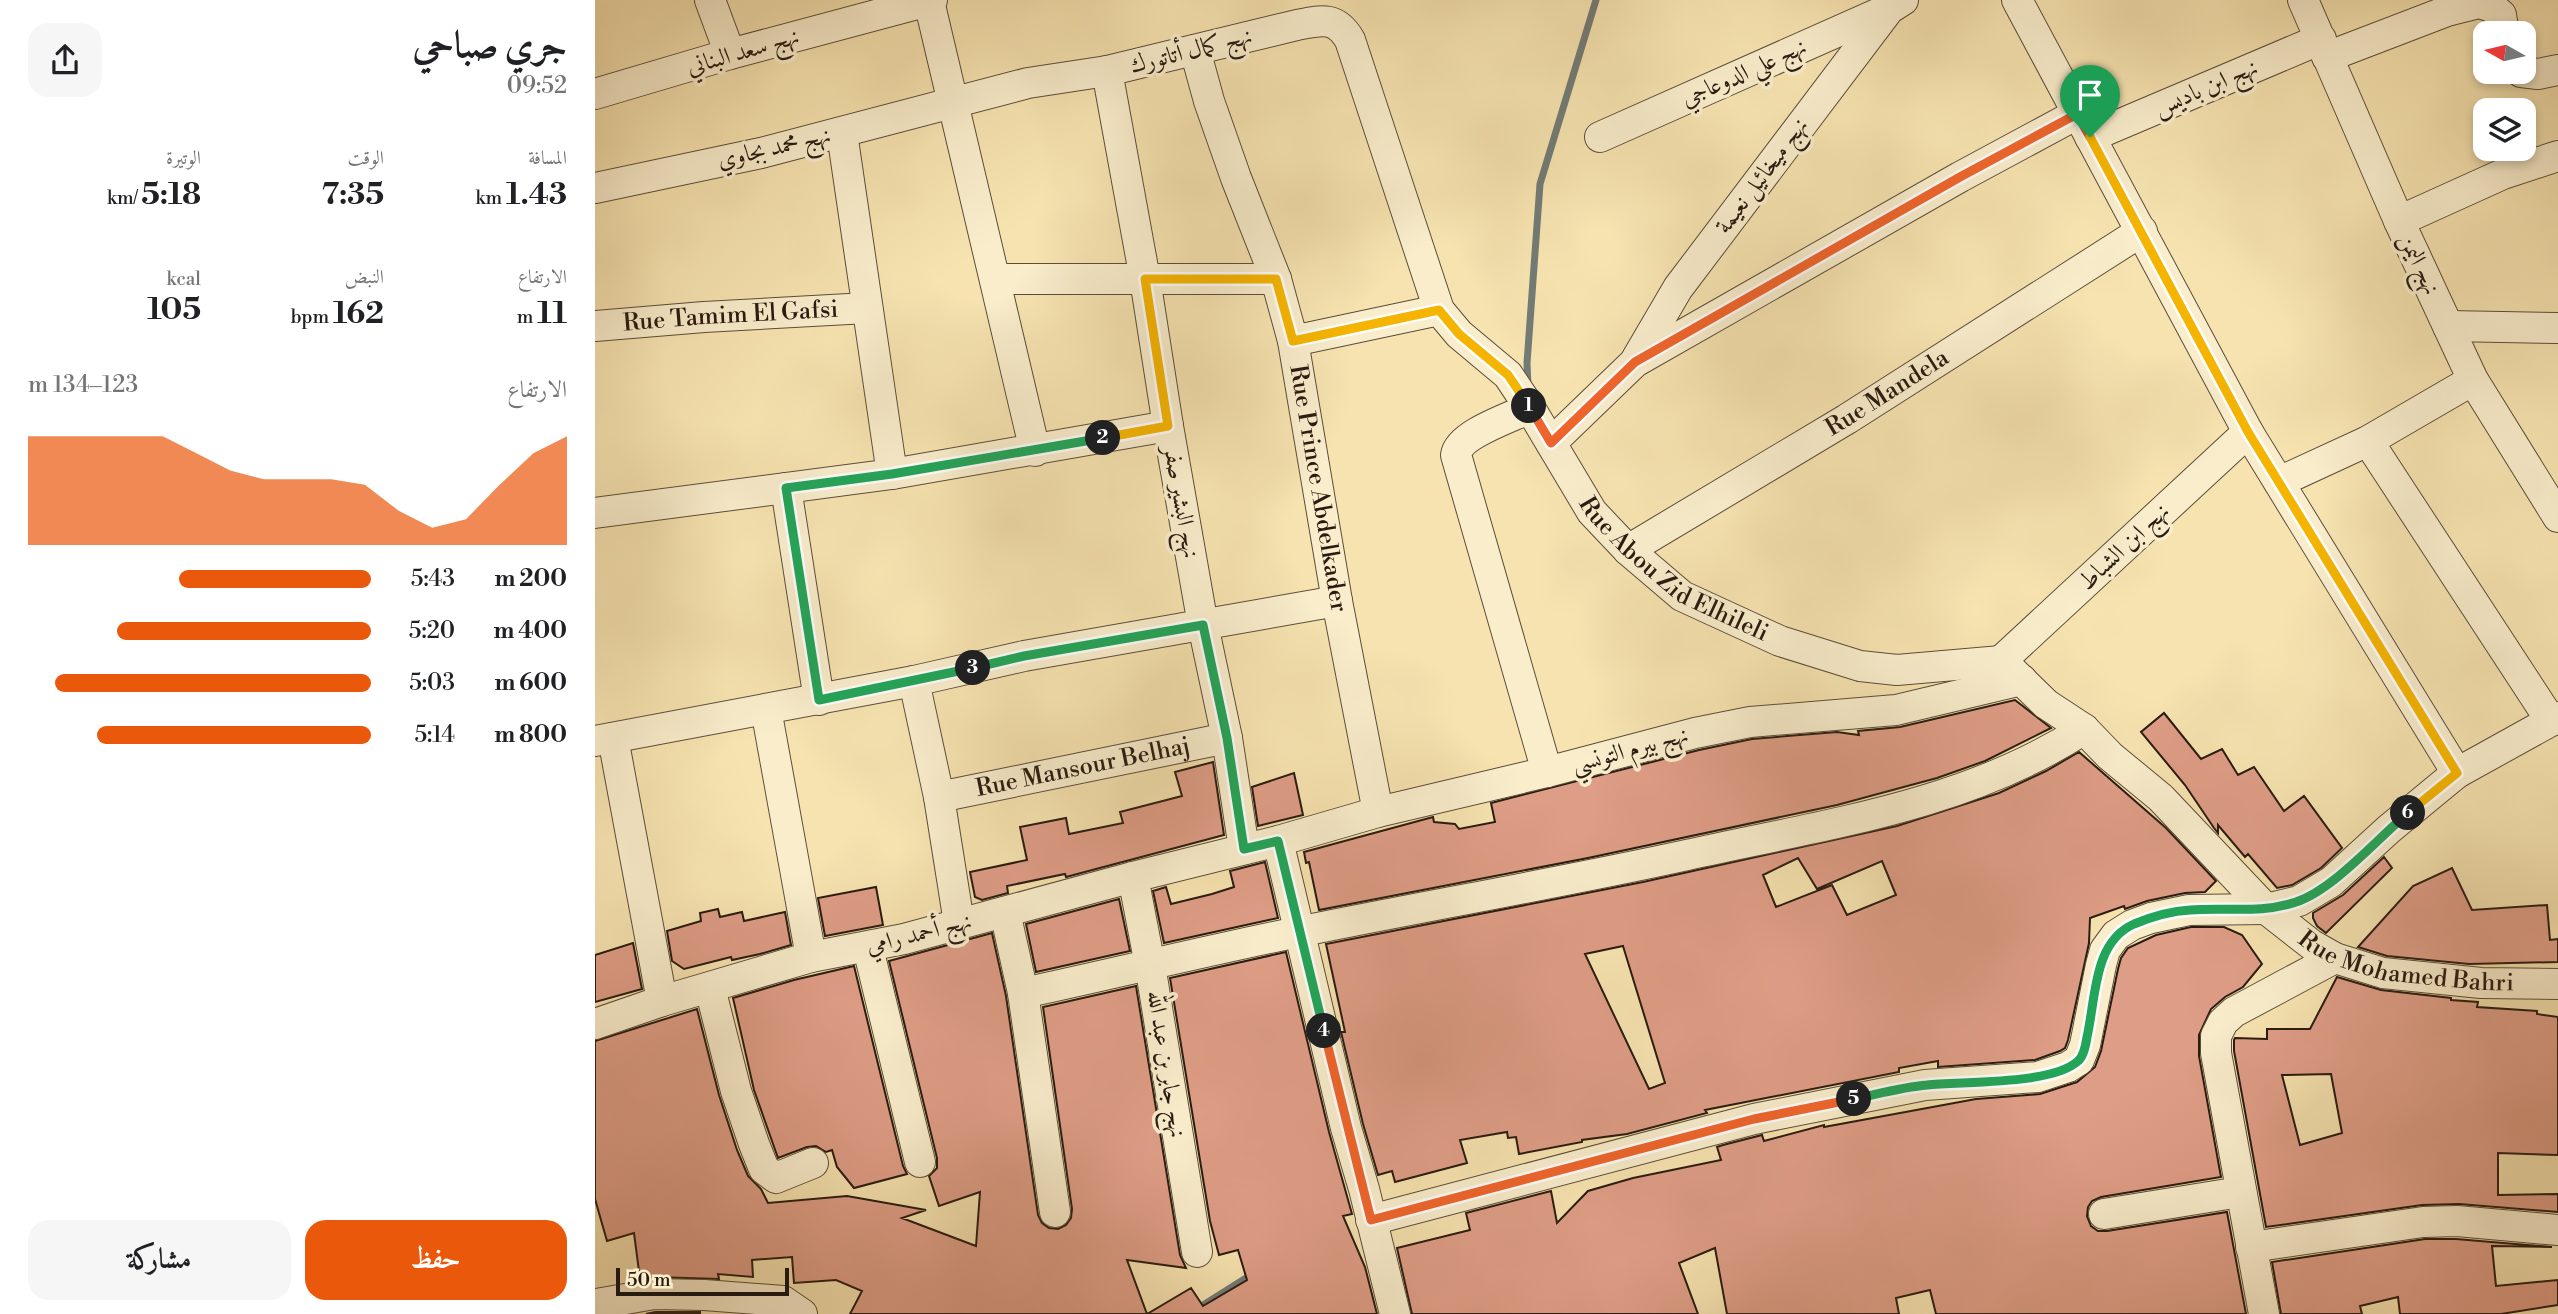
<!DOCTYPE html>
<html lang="ar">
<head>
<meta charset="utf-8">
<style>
	:root { --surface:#fff; --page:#f6f6f6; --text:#202124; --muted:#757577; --accent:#ea580c }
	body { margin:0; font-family:"Libre Bodoni",Amiri,serif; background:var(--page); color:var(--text); direction:rtl; height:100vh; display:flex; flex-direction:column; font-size:26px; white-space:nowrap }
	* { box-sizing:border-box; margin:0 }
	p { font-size:23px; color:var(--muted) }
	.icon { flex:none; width:38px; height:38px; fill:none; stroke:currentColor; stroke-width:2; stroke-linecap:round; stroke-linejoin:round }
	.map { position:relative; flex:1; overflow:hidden; direction:ltr }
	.panel { display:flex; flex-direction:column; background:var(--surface); width:595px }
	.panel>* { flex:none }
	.needle { width:46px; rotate:278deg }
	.tools { position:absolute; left:1878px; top:21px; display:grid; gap:14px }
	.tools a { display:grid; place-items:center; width:63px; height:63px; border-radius:14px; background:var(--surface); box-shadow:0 4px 10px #0003; font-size:35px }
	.scale { position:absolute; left:21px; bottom:18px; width:173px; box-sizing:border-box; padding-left:7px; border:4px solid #291b11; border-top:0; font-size:19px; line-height:24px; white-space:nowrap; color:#291b11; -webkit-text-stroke:5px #f9edcc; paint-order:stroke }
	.pin { position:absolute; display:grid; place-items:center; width:60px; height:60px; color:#fff; margin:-72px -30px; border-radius:50% 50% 50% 0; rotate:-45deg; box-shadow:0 0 7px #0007 }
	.pin .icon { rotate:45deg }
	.km { position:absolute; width:35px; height:35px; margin:-18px; border-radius:50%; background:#222; color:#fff; font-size:19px; line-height:35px; text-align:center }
	.round { display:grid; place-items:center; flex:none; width:74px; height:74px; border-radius:21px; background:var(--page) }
	.overview { display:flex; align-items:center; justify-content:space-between; height:119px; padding:0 28px }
	h1 { font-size:38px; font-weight:800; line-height:52px }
	.metrics { display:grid; grid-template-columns:repeat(3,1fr); gap:10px; height:119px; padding:7px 28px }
	.metrics div { display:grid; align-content:center }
	.metrics b { font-size:30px; font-weight:800 }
	.metrics small { font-size:19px; font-weight:400 }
	.metrics p { font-size:19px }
	.chart { height:196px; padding:14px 28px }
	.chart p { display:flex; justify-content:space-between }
	.chart svg { width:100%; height:126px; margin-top:7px; fill:var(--accent); opacity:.7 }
	.cta { display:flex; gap:14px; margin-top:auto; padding:14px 28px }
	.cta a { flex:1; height:80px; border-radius:21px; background:var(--accent); color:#fff; font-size:28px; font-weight:800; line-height:80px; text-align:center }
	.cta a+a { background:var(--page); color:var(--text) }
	ul { padding:0 28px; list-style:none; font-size:23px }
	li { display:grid; grid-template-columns:112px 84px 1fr; align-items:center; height:52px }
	li i { height:18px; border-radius:9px; background:var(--accent) }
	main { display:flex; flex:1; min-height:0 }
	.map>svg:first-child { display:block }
</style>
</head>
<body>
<main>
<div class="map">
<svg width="1963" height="1314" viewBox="0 0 1963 1314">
	<rect width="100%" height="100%" fill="#f6e3b0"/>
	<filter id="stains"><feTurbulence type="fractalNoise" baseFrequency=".00286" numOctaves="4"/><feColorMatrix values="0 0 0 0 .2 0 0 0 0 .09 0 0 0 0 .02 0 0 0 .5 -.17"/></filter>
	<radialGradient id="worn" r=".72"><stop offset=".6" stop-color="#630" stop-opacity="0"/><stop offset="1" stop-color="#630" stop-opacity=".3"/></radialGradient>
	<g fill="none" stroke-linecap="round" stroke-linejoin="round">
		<path stroke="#727b75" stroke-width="7" d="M933,386L932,363L945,184L1001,0
			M594,1314L659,1273"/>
	</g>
	<path fill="#de9d86" stroke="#291b11" stroke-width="2" fill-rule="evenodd" d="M1420,700L1456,728L1390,761L1342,778L1242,805L993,858L724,910L714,862L711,863L709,852L838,817L839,822L860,824L864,829L900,822L896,803L1104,750L1157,739L1242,732L1264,735L1263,731L1305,727Z
		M1569,713L1606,759L1627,749L1643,775L1659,767L1689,811L1709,796L1747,848L1726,868L1697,885L1682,888L1653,854L1650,857L1623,825V833L1619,828L1590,785L1546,732Z
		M1484,752L1571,828L1621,881L1610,892L1590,893L1552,901L1530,909L1529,906L1495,918L1494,943L1473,1040L1470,1048L1465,1051L1440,1060L1343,1067V1061L1304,1068V1072L1110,1110L1112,1113L1032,1134L987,1140V1142L924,1154L921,1137L913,1138L912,1132L865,1140L872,1163L800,1182L797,1171L783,1175L768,1124L746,1032H750L731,944L1048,882L1302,826L1404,793L1451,771ZM1203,858L1222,889L1287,861L1301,895L1252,915L1237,885L1181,907L1168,875ZM1028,946L1070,1083L1054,1089L990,954Z
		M618,762L629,835L471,877L470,874L412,886L413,893L387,900L380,897L375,872L432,860L425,827L471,818L474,834L528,823L525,812L587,796L580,772Z
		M699,773L708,815L663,826L657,787Z
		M1789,857L1797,868L1731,933L1722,926L1718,918V913L1748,895Z
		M670,862L683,918L569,943L558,891L571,887L576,904L617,894L639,887L635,871Z
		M1857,868L1877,910L1952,905L1955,940L1963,939V962L1874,964L1792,956L1763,947L1818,886Z
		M281,887L288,925L230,936L223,898Z
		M524,899L535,951L441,972L431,924Z
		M123,909L125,917L147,912L149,921L190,912L196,945L165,954L137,960L136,957L89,969L77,961L72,931L106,921L105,913Z
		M1596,927H1629L1647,935L1667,964L1648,987L1630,997L1616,1009L1604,1035V1056L1626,1177L1506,1197L1497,1201L1493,1207L1492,1216L1496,1226L1503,1231H1512L1632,1212L1651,1314H1341L1335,1290L1301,1298L1304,1314H1132L1120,1248L1084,1263L1103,1314H817L802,1248L875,1230L871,1213L956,1191L962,1223L993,1191L1038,1178L1126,1160L1122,1147L1128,1145L1167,1135L1169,1141L1229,1125V1127L1381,1099L1445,1094L1482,1082L1500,1067L1506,1051L1523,969L1526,958L1533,948L1561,935Z
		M397,933L411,996L443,1215L447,1223L454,1228L463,1229L471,1225L476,1218L477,1209L448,1007L541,986L585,1255L591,1268L532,1260L552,1314L596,1288L608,1306L652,1280L643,1250L624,1255L615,1221L575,978L691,952L734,1132L757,1214L748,1216L770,1267L782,1314H255L267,1291L241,1280L199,1283L197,1257L157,1260L158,1277L123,1274L124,1279L59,1277L45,1279L39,1233L12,1241L0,1199V1041L102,1009L124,1095L142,1150L153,1176L166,1189L173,1203L252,1196L331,1210L307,1218L381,1246L385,1192L344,1206L334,1176L342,1168V1158L294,961Z
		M38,943L47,989L0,1002V955Z
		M259,966L308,1166L312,1174L259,1188L242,1167L237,1150L231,1152L221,1146L212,1147L183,1158L159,1090L138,998L199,980Z
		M1742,977L1786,990L1856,998V1000L1883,1002L1882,1007L1942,1011V1014L1963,1017V1155L1903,1153V1195L1963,1194V1212L1864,1204L1827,1205L1671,1227L1639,1051V1040L1640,1038L1672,1039V1029H1715ZM1736,1074L1747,1133L1705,1145L1687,1075Z
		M1830,1239H1861L1957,1247L1897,1246L1901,1286L1963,1280V1305L1906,1314H1805L1803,1297L1765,1306L1767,1314H1686L1677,1262Z
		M60,1312H105V1314H51Z"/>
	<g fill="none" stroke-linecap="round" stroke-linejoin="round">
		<defs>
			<g id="minor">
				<path d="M115,0L135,54"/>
				<path d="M1422,0L1653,432L1862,773"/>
				<path d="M1708,0L1804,221L1878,380L1963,517"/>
				<path d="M334,1L440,451"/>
				<path id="s1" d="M600,50L614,101L641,178L681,279L698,341L742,601L783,812"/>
				<path d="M1732,57L1852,11L1884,3L1897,7L1906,15L1909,33"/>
				<path d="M512,71L550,279L573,426L608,625L632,738L649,849"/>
				<path d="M1926,72L1943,74L1963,70"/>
				<path d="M0,94L135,54L337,0"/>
				<path d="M247,133L297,474"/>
				<path d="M1005,137L1291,10"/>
				<path d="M1495,137L1726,39"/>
				<path id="s2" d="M0,188L166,153L433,83L512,71L702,25C727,20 741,16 755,40L844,310L864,334L913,375L935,408L997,512L1033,550L1087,596L1185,641L1265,666L1302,670L1406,661"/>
				<path d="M1804,221L1908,174L1963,156"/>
				<path d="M400,279H681"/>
				<path id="s3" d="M0,326L109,317L272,308"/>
				<path d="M1853,326L1963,328"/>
				<path d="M698,341L844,310"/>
				<path d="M1042,358L1083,288L1294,9L1308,0"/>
				<path d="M935,408C917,417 864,434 861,455L952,772"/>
				<path d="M1773,441L1956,721"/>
				<path d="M956,443L1040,362L1365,177L1482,114"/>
				<path d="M1684,482L1773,441L1878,380"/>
				<path d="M191,488L224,700"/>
				<path d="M0,513L297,474L573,426"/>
				<path id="s4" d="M1033,550L1252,419L1547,231"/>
				<path d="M1406,661L1653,432"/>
				<path id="s5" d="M1414,668L1451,704L1489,729L1515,756L1566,798L1671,909L1717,945L1740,958L1788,973L1886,983L1963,984"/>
				<path d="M319,681L344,797L364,923"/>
				<path d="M171,709L216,957"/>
				<path d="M18,738L67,1001"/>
				<path d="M0,741L319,681L429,656L742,601"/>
				<path id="s6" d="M344,797L632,738"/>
				<path d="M683,841L751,1128L769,1189L800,1314"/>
				<path d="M538,877L555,965L602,1252"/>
				<path d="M410,912L428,993L460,1212"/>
				<path d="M273,948L325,1162"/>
				<path d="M115,988L141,1091L159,1144L169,1169L181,1178L218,1163"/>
				<path d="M428,993C521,973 614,950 708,931C836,905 964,883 1092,855C1226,825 1372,806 1489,729"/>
				<path d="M0,1024L67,1001L216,957L309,939L538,877L683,841L783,812L952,772L1100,733L1155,722L1301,710L1427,680"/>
				<path d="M1509,1214L1645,1192"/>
				<path d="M776,1220L1159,1119L1330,1085L1443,1077L1473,1067L1484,1060L1490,1045L1506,965L1510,950L1521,935L1537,925L1556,918L1594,910L1671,909L1704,901L1736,882L1794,829L1862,773L1963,717"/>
				<path d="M1656,1247L1828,1222L1862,1221L1963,1230"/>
				<path d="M2,1304L59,1294L109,1295L188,1301L207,1314"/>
				<path d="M1669,1314L1621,1053V1036L1628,1022L1639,1012L1740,958"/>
			</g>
		</defs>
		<use href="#minor" stroke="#5c4d39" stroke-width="32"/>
		<use href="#minor" stroke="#f9edcc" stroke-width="30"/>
	</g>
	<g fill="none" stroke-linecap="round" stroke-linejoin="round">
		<defs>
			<path id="split-1" d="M934,406L956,443L1040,362L1365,177L1482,114L1495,137"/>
			<path id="split-2" d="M508,438L573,426L550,279H681L698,341L844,310L864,334L913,375L934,406"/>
			<path id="split-3" d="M378,668L224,700L191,488L297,474L508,438"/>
			<path id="split-4" d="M378,668L429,656L608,625L632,738L649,849L683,841L729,1031"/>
			<path id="split-5" d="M729,1031L776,1220L1159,1119L1259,1099"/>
			<path id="split-6" d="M1259,1099C1283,1094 1308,1087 1332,1085C1368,1081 1457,1085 1483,1061C1489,1056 1491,1044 1492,1037C1501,998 1498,942 1539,924C1556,917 1577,911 1595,910C1631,907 1666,914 1701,902C1739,889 1781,840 1813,813"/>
			<path id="split-7" d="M1495,137L1653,432L1862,773L1813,813"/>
		</defs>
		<use href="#split-1" stroke="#fff" stroke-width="14"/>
		<use href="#split-2" stroke="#fff" stroke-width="14"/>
		<use href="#split-3" stroke="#fff" stroke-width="14"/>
		<use href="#split-4" stroke="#fff" stroke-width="14"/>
		<use href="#split-5" stroke="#fff" stroke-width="14"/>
		<use href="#split-6" stroke="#fff" stroke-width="14"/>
		<use href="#split-7" stroke="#fff" stroke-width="14"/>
		<use href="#split-1" stroke="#f0652b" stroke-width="9"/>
		<use href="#split-2" stroke="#f5b400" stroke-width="9"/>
		<use href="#split-3" stroke="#22a559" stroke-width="9"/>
		<use href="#split-4" stroke="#22a559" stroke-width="9"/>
		<use href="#split-5" stroke="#f0652b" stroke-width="9"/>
		<use href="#split-6" stroke="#22a559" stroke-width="9"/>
		<use href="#split-7" stroke="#f5b400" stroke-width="9"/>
	</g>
	<g text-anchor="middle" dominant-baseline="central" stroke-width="7" stroke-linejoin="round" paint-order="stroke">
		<g font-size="24" fill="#291b11" stroke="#f9edcc">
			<text transform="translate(596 51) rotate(-14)">نهج كمال أتاتورك</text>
			<text transform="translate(148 52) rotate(-16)">نهج سعد البناني</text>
			<text transform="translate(1149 73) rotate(-24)">نهج علي الدوعاجي</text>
			<text transform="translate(1611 88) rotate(-23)">نهج ابن باديس</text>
			<text transform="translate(179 148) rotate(-13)">نهج محمد بجاوي</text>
			<text transform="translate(1167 176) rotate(-53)">نهج ميخائيل نعيمة</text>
			<text transform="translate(1824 264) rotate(65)">نهج اليمن</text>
			<text stroke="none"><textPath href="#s3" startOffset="136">Rue Tamim El Gafsi</textPath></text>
			<text stroke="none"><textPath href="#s4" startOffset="303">Rue Mandela</textPath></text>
			<text stroke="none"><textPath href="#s1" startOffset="457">Rue Prince Abdelkader</textPath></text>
			<text transform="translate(586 502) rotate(80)">نهج البشير صفر</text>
			<text transform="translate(1529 547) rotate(-43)">نهج ابن الشباط</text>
			<text stroke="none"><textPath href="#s2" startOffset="1423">Rue Abou Zid Elhileli</textPath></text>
			<text transform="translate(1035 750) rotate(-15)">نهج بيرم التونسي</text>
			<text stroke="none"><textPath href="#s6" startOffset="147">Rue Mansour Belhaj</textPath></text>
			<text transform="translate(324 934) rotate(-14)">نهج أحمد رامي</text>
			<text stroke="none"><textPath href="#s5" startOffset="509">Rue Mohamed Bahri</textPath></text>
			<text transform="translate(571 1064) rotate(81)">نهج جابر بن عبد الله</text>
		</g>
	</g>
	<rect width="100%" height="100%" filter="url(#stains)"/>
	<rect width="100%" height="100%" fill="url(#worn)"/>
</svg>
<div class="tools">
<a><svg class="needle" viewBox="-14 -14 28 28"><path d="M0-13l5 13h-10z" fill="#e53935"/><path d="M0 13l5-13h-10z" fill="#757577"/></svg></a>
<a><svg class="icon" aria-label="layers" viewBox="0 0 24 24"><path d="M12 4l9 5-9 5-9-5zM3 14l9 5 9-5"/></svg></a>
</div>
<div class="scale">50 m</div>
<div class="pin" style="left:1495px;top:137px;background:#1e9e55"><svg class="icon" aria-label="arrive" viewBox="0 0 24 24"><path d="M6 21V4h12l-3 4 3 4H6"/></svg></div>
<b class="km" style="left:934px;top:406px">1</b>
<b class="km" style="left:508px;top:438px">2</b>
<b class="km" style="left:378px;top:668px">3</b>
<b class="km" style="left:729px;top:1031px">4</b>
<b class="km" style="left:1259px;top:1099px">5</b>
<b class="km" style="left:1813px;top:813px">6</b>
</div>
<section class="panel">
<div class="overview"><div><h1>جري صباحي</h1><p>09:52</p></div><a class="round"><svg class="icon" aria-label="share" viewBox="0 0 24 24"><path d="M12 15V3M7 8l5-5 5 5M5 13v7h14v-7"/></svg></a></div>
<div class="metrics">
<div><p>المسافة</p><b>1.43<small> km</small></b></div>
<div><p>الوقت</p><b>7:35</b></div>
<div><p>الوتيرة</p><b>5:18<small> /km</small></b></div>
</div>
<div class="metrics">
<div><p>الارتفاع</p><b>11<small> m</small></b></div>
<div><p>النبض</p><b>162<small> bpm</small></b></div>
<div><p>kcal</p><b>105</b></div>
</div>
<div class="chart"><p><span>الارتفاع</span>123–134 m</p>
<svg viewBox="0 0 160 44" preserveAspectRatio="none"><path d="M0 44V6L10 6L20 6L30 6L40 6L50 12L60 18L70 21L80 21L90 21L100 23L110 32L120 38L130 35L140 23L150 12L160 6V44z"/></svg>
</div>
<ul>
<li><b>200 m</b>5:43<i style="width:56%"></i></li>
<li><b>400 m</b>5:20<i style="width:74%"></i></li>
<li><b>600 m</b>5:03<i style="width:92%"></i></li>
<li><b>800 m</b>5:14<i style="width:80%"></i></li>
</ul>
<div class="cta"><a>حفظ</a><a>مشاركة</a></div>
</section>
</main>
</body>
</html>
